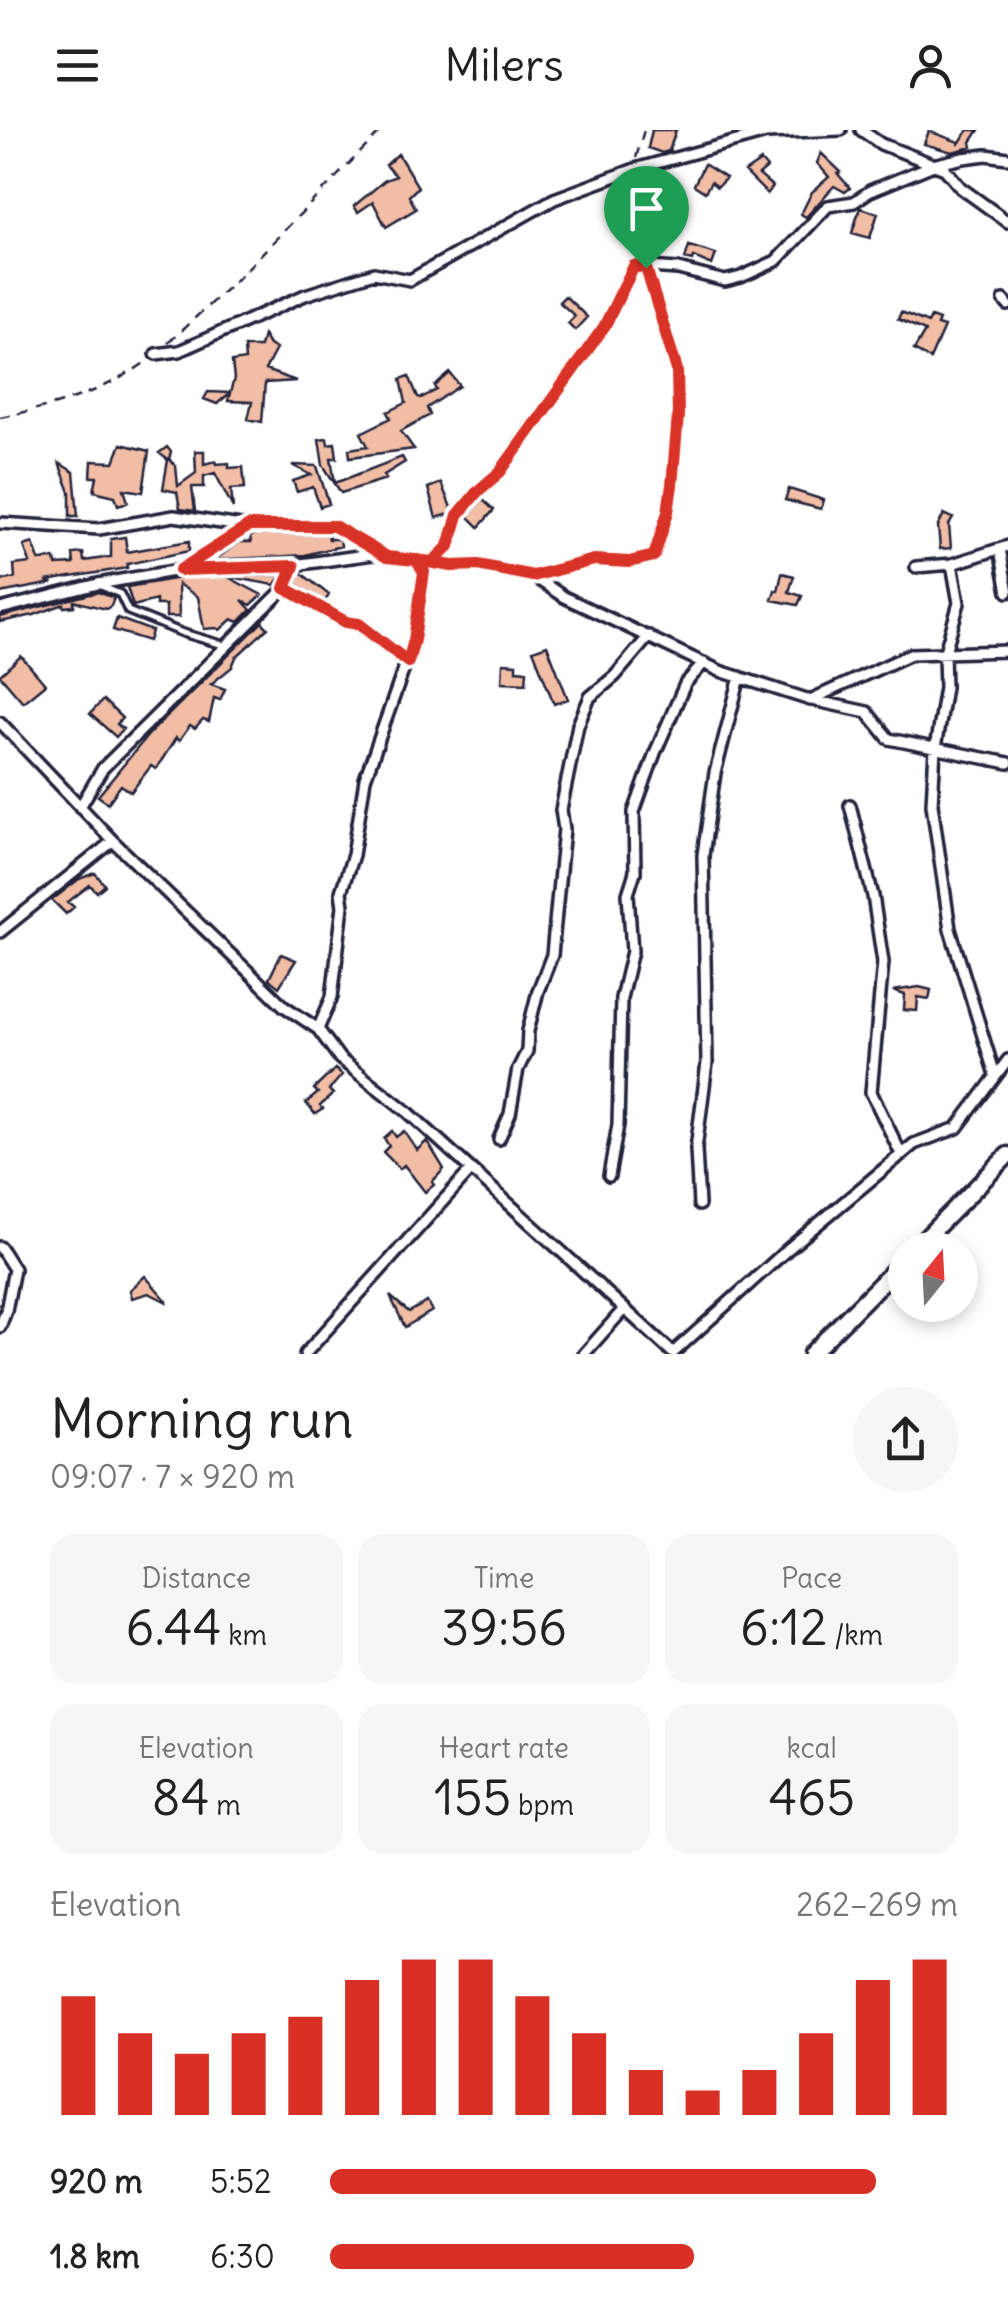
<!DOCTYPE html>
<html lang="en">
<head>
<meta charset="utf-8">
<style>
	:root { --surface:#fff; --page:#f6f6f6; --text:#222; --muted:#767676; --accent:#d93025 }
	body { margin:0; font-family:Delius,sans-serif; background:var(--page); color:var(--text); height:100vh; display:flex; flex-direction:column; font-size:38px; white-space:nowrap }
	* { box-sizing:border-box; margin:0 }
	p { font-size:32px; color:var(--muted) }
	.icon { flex:none; width:55px; height:55px; fill:none; stroke:currentColor; stroke-width:2; stroke-linecap:round; stroke-linejoin:round }
	.map { position:relative; height:1224px; overflow:hidden }
	.sheet { display:flex; flex-direction:column; background:var(--surface); flex:1 }
	.sheet>* { flex:none }
	.needle { width:65px; rotate:18deg }
	.fabs { position:absolute; left:888px; top:1102px; display:grid; gap:20px }
	.fabs a { display:grid; place-items:center; width:90px; height:90px; border-radius:50%; background:var(--surface); box-shadow:0 5px 15px #0003; font-size:50px }
	.pin { position:absolute; display:grid; place-items:center; width:85px; height:85px; color:#fff; margin:-102px -42px; border-radius:50% 50% 50% 0; rotate:-45deg; box-shadow:0 0 10px #0007 }
	.pin .icon { rotate:45deg }
	.round { display:grid; place-items:center; flex:none; width:105px; height:105px; border-radius:52px; background:var(--page) }
	.overview { display:flex; align-items:center; justify-content:space-between; height:170px; padding:0 50px }
	h1 { font-size:55px; font-weight:600; line-height:75px }
	.figures { display:grid; grid-template-columns:repeat(3,1fr); gap:15px; height:170px; padding:10px 50px }
	.figures div { display:grid; align-content:center; border-radius:25px; background:var(--page); text-align:center }
	.figures b { font-size:50px; font-weight:600 }
	.figures small { font-size:28px; font-weight:400 }
	.figures p { font-size:28px }
	.chart { height:280px; padding:20px 50px }
	.chart p { display:flex; justify-content:space-between }
	.chart svg { width:100%; height:180px; margin-top:10px; stroke:var(--accent); stroke-width:6 }
	ul { padding:0 50px; list-style:none; font-size:32px }
	li { display:grid; grid-template-columns:160px 120px 1fr; align-items:center; height:75px }
	li i { height:25px; border-radius:12px; background:var(--accent) }
	header { display:flex; justify-content:space-between; align-items:center; height:130px; padding:0 50px; background:var(--surface); font-size:45px; font-weight:600 }
	.map>svg:first-child { display:block }
</style>
</head>
<body>
<header><svg class="icon" aria-label="menu" viewBox="0 0 24 24"><path d="M4 6h16M4 12h16M4 18h16"/></svg>Milers<svg class="icon" aria-label="person" viewBox="0 0 24 24"><circle cx="12" cy="8" r="4"/><path d="M4 21q1-7 8-7t8 7"/></svg></header>
<div class="map">
<svg width="1008" height="1224" viewBox="0 0 1008 1224">
	<rect width="100%" height="100%" fill="#fff"/>
	<filter id="ink" filterUnits="userSpaceOnUse"><feTurbulence type="fractalNoise" baseFrequency=".01" numOctaves="2"/><feDisplacementMap in="SourceGraphic" scale="20" xChannelSelector="R" yChannelSelector="G"/><feConvolveMatrix kernelMatrix="1 2 1 2 8 2 1 2 1" color-interpolation-filters="sRGB"/></filter>
	<g filter="url(#ink)">
		<path fill="#f2bda5" stroke="#22223b" stroke-width="2.5" d="M652,0H676L669,21L662,23L648,18Z
			M968,0H979L971,12L972,17L952,22L924,14L929,1L959,12L958,15Z
			M821,23L841,42L838,44L850,58L845,62L834,56L806,87L801,84L812,62L829,47L817,33Z
			M398,24L418,57L409,66L416,79L386,97L373,72L358,82L354,76L385,50L396,46L386,35Z
			M761,31L767,38L759,45L773,57L767,64L745,42Z
			M704,34L726,48L717,57L711,52L705,62L694,55Z
			M860,78L878,83L870,108L852,103Z
			M689,116L716,124L712,135L694,127L693,131L685,129Z
			M565,166L587,187L575,200L568,193L575,186L559,172Z
			M901,182L928,193L931,187L939,190L937,195L944,197L930,229L914,220L925,201L898,189Z
			M263,205L269,215L276,219L265,240L296,251L265,253L262,292L248,289L252,272L228,271L230,263L217,274L204,269L208,262L230,263L234,249L232,232L245,230L244,217H260Z
			M450,243L460,256L427,278L430,285L401,301L414,319L350,327L349,319L368,316L361,303L391,288L388,282L406,273L401,249L409,246L418,267L421,268L437,260L435,256Z
			M327,308L328,314L335,313L337,328H331L335,353L402,327L405,332L384,345L386,349L341,363L323,335L319,309Z
			M121,314L149,321L143,362L124,359L128,372L118,375L115,366L94,361L97,347H91L92,331L114,332Z
			M167,317L171,322L169,329L176,336L178,356L196,343L195,321H204V334L216,331L217,334L229,333V338L243,337L245,358L231,359L233,378L215,343L204,346V357H192L195,381L180,379L177,362L163,359L168,330L159,323Z
			M59,333L74,342L78,386H70V362Z
			M292,335L317,336L329,374L320,377L313,357L297,362L293,351L311,345Z
			M441,353L452,380L450,384L436,388L428,358Z
			M789,359L824,370L821,379L785,370Z
			M482,369L494,380L479,397L468,386Z
			M944,384L953,388L949,395L951,418L940,419L938,396Z
			M258,404H328L329,409H340L341,416L305,425L215,430L239,412H251L250,406Z
			M125,407L127,422L189,411V421L127,434V438L46,451L53,453L0,463V451L15,448L14,435L30,433L24,416L33,413L39,430L55,429L56,435L74,434L73,424L83,423L84,431L111,427V409Z
			M300,442L329,465L325,471L295,454Z
			M782,443L794,446L789,462L802,466L798,475L772,470L775,460L778,461Z
			M282,445L274,455L226,446L262,465L251,475L242,470L251,480L239,492L232,489L220,500L217,498L204,499L198,467L178,454L179,487H166V475H156V470L133,476L127,457L186,447Z
			M98,462L114,468L111,476L106,479L74,471V476L64,477V474L34,485L0,492V487Z
			M117,488L152,501L149,511L113,500Z
			M262,492L268,498L236,527L232,537L211,554L225,559L220,570L214,568L209,592L203,590L195,599L190,596L179,611L176,608L156,639L151,636L131,662L121,655L108,673L98,666L149,604Z
			M547,515L568,569L554,574L533,520Z
			M21,526L45,554L23,572L0,545Z
			M503,533L516,534V540L527,541L526,553L502,552Z
			M103,570L122,588L117,594L123,599L116,607L90,584Z
			M95,743L105,755L97,762L90,755L68,772L74,777L66,784L52,770L79,749Z
			M281,824L296,830L279,857L269,849Z
			M919,857L931,860L929,869L918,867L917,881L904,880L905,865L893,861Z
			M335,939L342,945L329,960L333,964L320,976L323,979L315,984L306,973L318,963L314,959Z
			M392,1001L396,1007L404,1001L417,1020L427,1011L444,1039L432,1052L434,1055L425,1062L404,1035L400,1039L383,1022L389,1016L384,1008Z
			M145,1146L167,1171V1172L149,1163L132,1168L130,1160Z
			M390,1166L409,1182L427,1172L432,1181L405,1197Z"/>
		<g fill="none" stroke-linecap="round" stroke-linejoin="round">
			<defs>
				<path id="lane" d="M101,456L120,464L128,481L183,503L227,516"/>
				<path id="street" d="M861,0L881,14L945,39L961,58L1008,92
					M1004,170L1008,175
					M156,224L179,221L305,165L374,143L410,150L554,69L635,39L766,3L841,0
					M0,393L99,399L174,386L241,396H333L387,427L452,436L478,435L533,446L564,467L720,541L810,570L911,524L1008,521
					M1000,419L1008,462
					M433,433L449,416L458,385L478,361L500,342L604,197L634,136L678,139L725,151L741,147L776,131L828,76L854,72L870,61L933,35L963,28L986,25L1008,28
					M952,434L959,473L944,525L945,557L935,619L932,674L950,799L995,945
					M916,437L952,434L1008,416
					M184,438L246,398
					M285,458L346,492L359,494L408,531
					M0,479L98,454L185,439L294,435L380,423
					M812,570L867,582L889,609L1008,633
					M0,592L113,711L0,802
					M850,675L873,766L883,832L871,962L901,1024
					M80,677L103,638L285,458L294,435
					M113,711L284,876L318,899L340,929L408,982L673,1223L788,1119L914,1014L957,998L1008,930
					M318,899L332,867L343,776L341,762L353,725L365,649L414,510L424,441L416,430
					M499,1009L510,984L518,939L527,921L528,901L538,861L552,825L564,699L561,680L578,595L590,567L615,546L649,506
					M609,1046L618,995L621,868L632,821L628,764L635,742L634,682L655,623L685,554L704,533
					M699,1075L696,1019L707,933L703,725L715,643L740,547
					M0,1117L14,1139L6,1181L0,1197
					M305,1224L471,1040
					M584,1224L624,1179"/>
				<path id="secondary" d="M914,1120L1008,1025
					M811,1224L905,1129"/>
			</defs>
			<use href="#lane" stroke="#22223b" stroke-width="12"/>
			<use href="#street" stroke="#22223b" stroke-width="16"/>
			<use href="#secondary" stroke="#22223b" stroke-width="21"/>
			<path stroke="#22223b" stroke-width="2.5" stroke-dasharray="10 8" stroke-linecap="butt" d="M636,28L644,0
				M634,51L637,101L643,127
				M168,213L238,148L382,0
				M0,287C51,277 104,263 147,231
				M549,443L594,430L629,433L654,426L668,383L672,355L678,286L677,240L650,149"/>
			<use href="#lane" stroke="#fff" stroke-width="5"/>
			<use href="#street" stroke="#fff" stroke-width="9"/>
			<use href="#secondary" stroke="#fff" stroke-width="14"/>
		</g>
	</g>
	<g fill="none" stroke-linecap="round" stroke-linejoin="round" filter="url(#ink)">
		<defs>
			<path id="route" d="M646,138L634,136L604,197L500,342L478,361L458,385L449,416L433,432L387,427L334,396H249L180,440L294,436L285,458L346,492L359,494L408,532L414,510L424,442L416,430L452,436L478,435L533,446L594,430L629,432L654,426L668,382L672,355L678,286L677,240L646,138"/>
		</defs>
		<use href="#route" stroke="#fff" stroke-width="20"/>
		<use href="#route" stroke="#d93025" stroke-width="12"/>
	</g>
</svg>
<div class="fabs">
<a><svg class="needle" viewBox="-14 -14 28 28"><path d="M0-13l5 13h-10z" fill="#e53935"/><path d="M0 13l5-13h-10z" fill="#767676"/></svg></a>
</div>
<div class="pin" style="left:646px;top:138px;background:#1e9e55"><svg class="icon" aria-label="arrive" viewBox="0 0 24 24"><path d="M6 21V4h12l-3 4 3 4H6"/></svg></div>
</div>
<section class="sheet">
<div class="overview"><div><h1>Morning run</h1><p>09:07 · 7 × 920 m</p></div><a class="round"><svg class="icon" aria-label="share" viewBox="0 0 24 24"><path d="M12 15V3M7 8l5-5 5 5M5 13v7h14v-7"/></svg></a></div>
<div class="figures">
<div><p>Distance</p><b>6.44<small> km</small></b></div>
<div><p>Time</p><b>39:56</b></div>
<div><p>Pace</p><b>6:12<small> /km</small></b></div>
</div>
<div class="figures">
<div><p>Elevation</p><b>84<small> m</small></b></div>
<div><p>Heart rate</p><b>155<small> bpm</small></b></div>
<div><p>kcal</p><b>465</b></div>
</div>
<div class="chart"><p><span>Elevation</span>262–269 m</p>
<svg viewBox="0 0 160 44" preserveAspectRatio="none"><path d="M5 44V15M15 44V24M25 44V29M35 44V24M45 44V20M55 44V11M65 44V6M75 44V6M85 44V15M95 44V24M105 44V33M115 44V38M125 44V33M135 44V24M145 44V11M155 44V6"/></svg>
</div>
<ul>
<li><b>920 m</b>5:52<i style="width:87%"></i></li>
<li><b>1.8 km</b>6:30<i style="width:58%"></i></li>
</ul>
</section>
</body>
</html>
